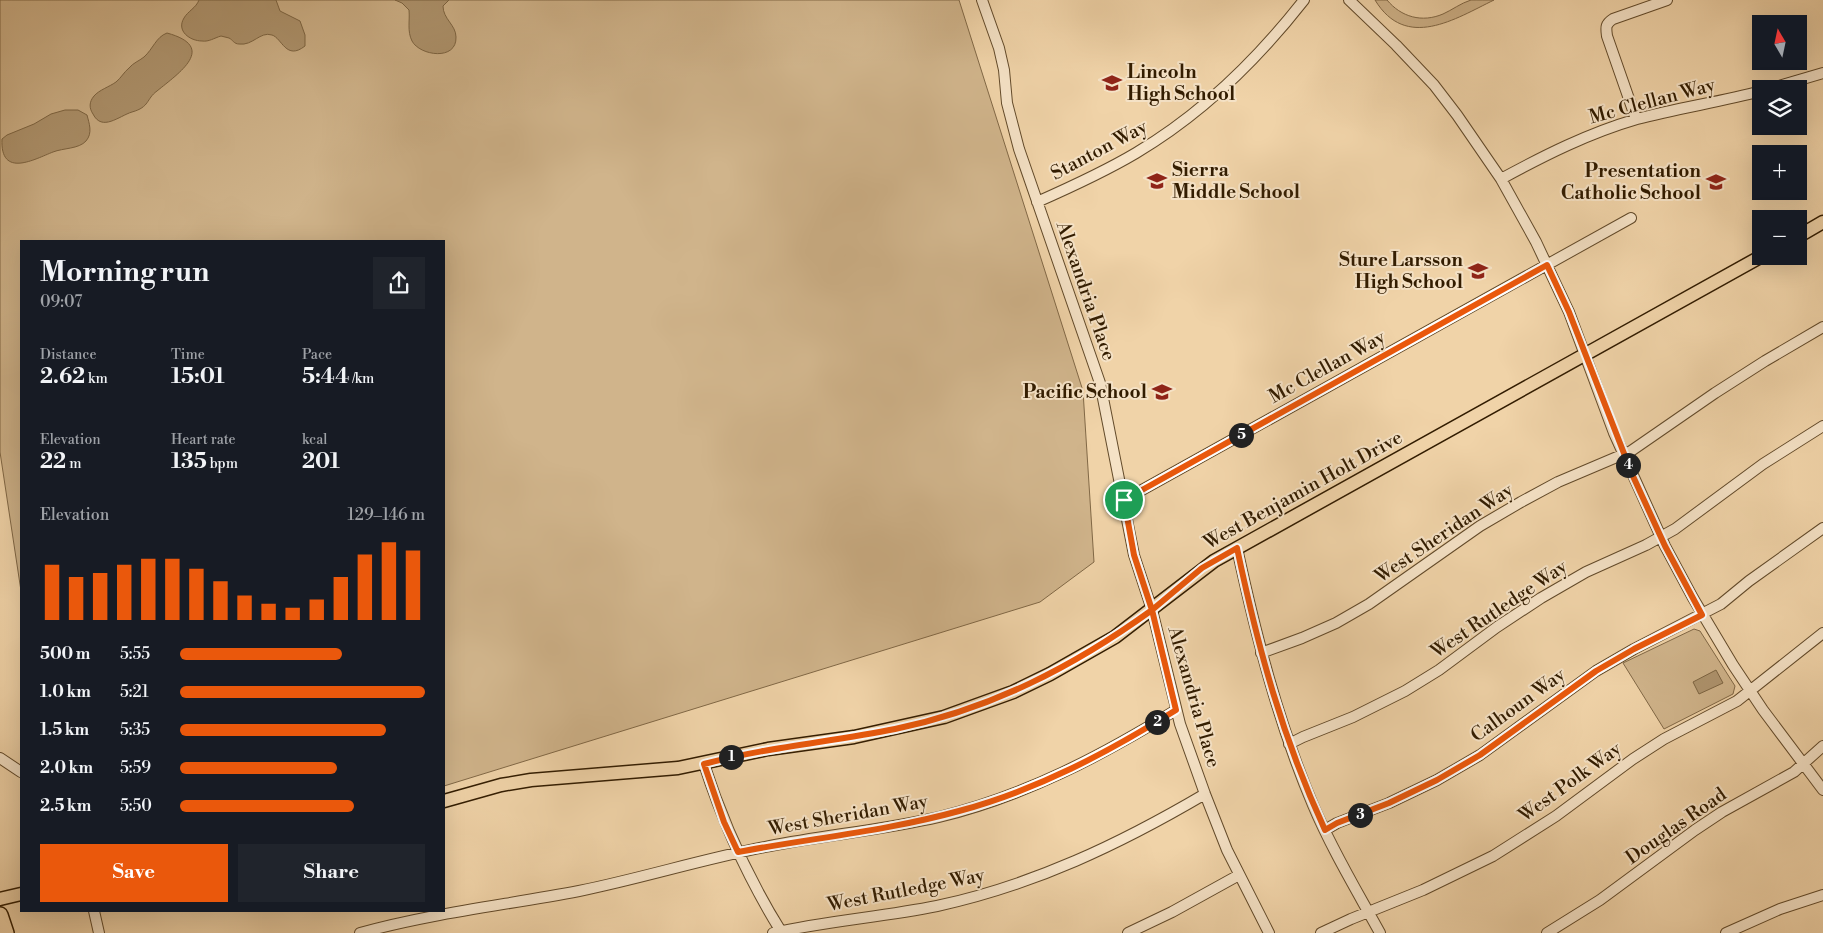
<!DOCTYPE html>
<html lang="en">
<head>
<meta charset="utf-8">
<style>
	:root { --surface:#171b24; --page:#20242c; --text:#f1f3f6; --muted:#9ea1a6; --accent:#ea580c }
	body { margin:0; font-family:"Libre Bodoni",serif; background:var(--page); color:var(--text); height:100vh; display:flex; flex-direction:column; font-size:19px; white-space:nowrap }
	* { box-sizing:border-box; margin:0 }
	p { font-size:16px; color:var(--muted) }
	.icon { flex:none; width:28px; height:28px; fill:none; stroke:currentColor; stroke-width:2; stroke-linecap:round; stroke-linejoin:round }
	.map { position:relative; flex:1; overflow:hidden }
	.panel { position:absolute; left:20px; top:240px; width:425px; height:672px; display:flex; flex-direction:column; background:var(--surface); border-radius:0px; box-shadow:0 5px 20px #0002 }
	.panel>* { flex:none }
	.needle { width:32px; rotate:351deg }
	.buttons { position:absolute; left:1752px; top:15px; display:grid; gap:10px }
	.buttons a { display:grid; place-items:center; width:55px; height:55px; border-radius:0px; background:var(--surface); box-shadow:0 5px 20px #0002; font-size:25px }
	.pin { position:absolute; display:grid; place-items:center; width:42px; height:42px; color:#fff; margin:-21px; border:2px solid #fff; border-radius:50%; box-shadow:0 1px 5px #0007 }
	.km { position:absolute; width:25px; height:25px; margin:-12px; border-radius:50%; background:#222; color:#fff; font-size:14px; line-height:25px; text-align:center }
	.round { display:grid; place-items:center; flex:none; width:52px; height:52px; border-radius:0px; background:var(--page) }
	.overview { display:flex; align-items:center; justify-content:space-between; height:85px; padding:0 20px }
	h1 { font-size:28px; font-weight:800; line-height:38px }
	.metrics { display:grid; grid-template-columns:repeat(3,1fr); gap:8px; height:85px; padding:5px 20px }
	.metrics div { display:grid; align-content:center }
	.metrics b { font-size:21px; font-weight:800 }
	.metrics small { font-size:14px; font-weight:400 }
	.metrics p { font-size:14px }
	.chart { height:140px; padding:10px 20px }
	.chart p { display:flex; justify-content:space-between }
	.chart svg { width:100%; height:90px; margin-top:5px; stroke:var(--accent); stroke-width:6 }
	.primary-button { display:flex; gap:10px; margin-top:auto; padding:10px 20px }
	.primary-button a { flex:1; height:58px; border-radius:0px; background:var(--accent); color:#fff; font-size:20px; font-weight:800; line-height:58px; text-align:center }
	.primary-button a+a { background:var(--page); color:var(--text) }
	ul { padding:0 20px; list-style:none; font-size:16px }
	li { display:grid; grid-template-columns:80px 60px 1fr; align-items:center; height:38px }
	li i { height:12px; border-radius:6px; background:var(--accent) }
	.map>svg:first-child { display:block }
</style>
</head>
<body>
<div class="map">
<svg width="1823" height="933" viewBox="0 0 1823 933">
	<rect width="100%" height="100%" fill="#f0d3a8"/>
	<filter id="stains"><feTurbulence type="fractalNoise" baseFrequency=".004" numOctaves="4"/><feColorMatrix values="0 0 0 0 .2 0 0 0 0 .09 0 0 0 0 .02 0 0 0 .5 -.17"/></filter>
	<radialGradient id="worn" r=".72"><stop offset=".6" stop-color="#630" stop-opacity="0"/><stop offset="1" stop-color="#630" stop-opacity=".3"/></radialGradient>
	<path fill="#d0b48b" stroke="#816846" d="M0,0H959L1083,391L1094,562L1040,602L444,786V241H21V591L0,452Z
		M1375,0H1387C1401,17 1422,23 1443,14C1452,10 1461,3 1471,0C1478,0 1487,0 1494,0C1455,19 1406,51 1375,0Z
		M1694,629L1700,631L1735,686L1733,694L1664,729L1623,663Z"/>
	<path fill="#af956f" stroke="#7d6543" d="M199,0H276L280,11L300,21L305,35V46C286,61 282,38 272,35C260,31 253,46 239,44C234,44 233,40 229,38C226,37 224,37 221,36C214,38 209,42 202,41C190,41 176,31 184,18C188,11 196,8 199,0Z
		M395,0H449L443,6C443,19 456,25 456,37C457,61 420,56 412,41C407,31 410,21 409,10L402,3Z
		M167,33C218,47 179,73 157,91C146,99 150,107 132,112C119,116 102,132 93,114C89,108 89,102 94,96C99,90 109,87 116,82C121,78 124,72 129,68C133,63 139,61 144,57C153,49 156,37 167,33Z
		M65,110H78L87,115C89,123 93,133 86,141C79,149 63,148 53,152C35,159 0,179 2,139L7,135L34,124L51,114Z
		M1716,670L1723,683L1699,694L1693,682Z"/>
	<g fill="none" stroke-linecap="round" stroke-linejoin="round">
		<defs>
			<path id="minor" d="M982,0L999,48L1004,70L1007,103L1019,149L1100,383L1134,555L1152,610L1180,724L1205,794L1227,850L1269,933
				M1349,0L1396,45L1434,85L1457,115L1501,179L1536,242L1569,312L1614,433L1665,546L1693,598L1733,665L1763,710L1823,790
				M1769,89L1823,73
				M1636,119L1607,36C1606,28 1605,24 1613,19L1667,0
				M1501,179C1545,155 1589,133 1637,119C1678,108 1720,102 1761,91
				M1037,202C1071,187 1104,172 1136,153C1202,114 1257,60 1304,0
				M1124,500L1631,218
				M1237,548C1256,636 1278,722 1313,805C1332,850 1357,891 1380,933
				M1261,653L1302,638L1336,623L1369,604L1480,526L1521,502L1558,482L1631,451L1715,393L1765,361L1823,327
				M1289,744L1303,737L1353,717L1405,691L1439,670L1497,627L1541,598L1586,572L1646,545L1675,529L1763,464L1823,426
				M0,758L21,772
				M704,764C723,823 749,880 782,933
				M1325,830L1337,823L1389,803L1437,780L1480,755L1596,671L1634,649L1721,604L1749,581L1823,528
				M94,911L99,933
				M360,933C432,913 506,905 579,891C643,878 706,858 770,846C826,835 883,830 939,817C1025,796 1101,756 1176,710
				M773,933C827,921 882,917 937,906C1034,885 1120,844 1205,794
				M1128,933L1172,912L1239,875
				M1321,933L1351,919L1423,890L1493,856L1556,816L1633,759L1664,739L1737,701L1823,633
				M1547,933L1600,900L1695,830L1722,812L1794,772L1823,746
				M1726,933L1780,909L1823,895"/>
			<path id="major" d="M1799,236L1823,222
				M444,801L501,785L531,780L678,768L768,749L854,737L944,717L1013,692L1050,674L1115,637L1214,561L1762,256
				M0,899L21,894"/>
			<path id="highway" d="M0,915L6,933"/>
		</defs>
		<use href="#minor" stroke="#624a2a" stroke-width="12"/>
		<use href="#major" stroke="#321c00" stroke-width="15"/>
		<use href="#highway" stroke="#321c00" stroke-width="18"/>
		<use href="#minor" stroke="#f5e2c6" stroke-width="10"/>
		<use href="#major" stroke="#f0d3a8" stroke-width="12"/>
		<use href="#highway" stroke="#f0d3a8" stroke-width="15"/>
	</g>
	<g fill="none" stroke-linecap="round" stroke-linejoin="round">
		<defs>
			<path id="route" d="M1124,500L1134,555L1152,610C1073,667 991,709 895,729C831,742 767,747 704,764L724,822L738,852C812,838 887,831 959,811C1037,790 1107,753 1176,710L1152,610L1202,568L1237,548C1258,648 1282,737 1325,830L1337,823L1389,803L1437,780L1480,755L1596,671L1634,649L1702,615L1665,546L1632,474L1569,312L1547,265L1124,500"/>
		</defs>
		<use href="#route" stroke="#fff" stroke-width="10"/>
		<use href="#route" stroke="#ea580c" stroke-width="6"/>
	</g>
	<defs>
		<symbol id="school-bare" viewBox="-9 -9 18 18"><path d="M0-5L7-2L0 1L-7-2ZM-4 1L0 2.5L4 1V4Q0 6-4 4Z" fill="#8f2418" stroke="#f5e2c6" stroke-width="2.5" paint-order="stroke"/></symbol>
	</defs>
	<g fill-rule="evenodd">
		<use href="#school-bare" x="1098" y="69" width="28" height="28"/>
		<use href="#school-bare" x="1143" y="167" width="28" height="28"/>
		<use href="#school-bare" x="1702" y="168" width="28" height="28"/>
		<use href="#school-bare" x="1464" y="257" width="28" height="28"/>
		<use href="#school-bare" x="1148" y="378" width="28" height="28"/>
	</g>
	<g text-anchor="middle" dominant-baseline="central" stroke-width="4" stroke-linejoin="round" paint-order="stroke">
		<g font-size="19" font-weight="bold" fill="#321c00" stroke="#f5e2c6" text-anchor="end">
			<text x="1127" y="72" text-anchor="start">Lincoln<tspan x="1127" dy="22">High School</tspan></text>
			<text x="1172" y="170" text-anchor="start">Sierra<tspan x="1172" dy="22">Middle School</tspan></text>
			<text x="1701" y="171">Presentation<tspan x="1701" dy="22">Catholic School</tspan></text>
			<text x="1463" y="260">Sture Larsson<tspan x="1463" dy="22">High School</tspan></text>
			<text x="1147" y="392">Pacific School</text>
		</g>
		<g font-size="19" fill="#321c00" stroke="#f5e2c6">
			<text transform="translate(1652 101) rotate(-15)">Mc Clellan Way</text>
			<text transform="translate(1099 150) rotate(-28)">Stanton Way</text>
			<text transform="translate(1086 291) rotate(71)">Alexandria Place</text>
			<text transform="translate(1327 367) rotate(-29)">Mc Clellan Way</text>
			<text transform="translate(1303 490) rotate(-29)">West Benjamin Holt Drive</text>
			<text transform="translate(1444 533) rotate(-34)">West Sheridan Way</text>
			<text transform="translate(1499 609) rotate(-34)">West Rutledge Way</text>
			<text transform="translate(1194 697) rotate(74)">Alexandria Place</text>
			<text transform="translate(1518 705) rotate(-36)">Calhoun Way</text>
			<text transform="translate(1570 782) rotate(-36)">West Polk Way</text>
			<text transform="translate(848 815) rotate(-10)">West Sheridan Way</text>
			<text transform="translate(1676 826) rotate(-35)">Douglas Road</text>
			<text transform="translate(906 890) rotate(-11)">West Rutledge Way</text>
		</g>
	</g>
	<rect width="100%" height="100%" filter="url(#stains)"/>
	<rect width="100%" height="100%" fill="url(#worn)"/>
</svg>
<div class="buttons">
<a><svg class="needle" viewBox="-14 -14 28 28"><path d="M0-13l5 13h-10z" fill="#e53935"/><path d="M0 13l5-13h-10z" fill="#9ea1a6"/></svg></a>
<a><svg class="icon" aria-label="layers" viewBox="0 0 24 24"><path d="M12 4l9 5-9 5-9-5zM3 14l9 5 9-5"/></svg></a>
<a>+</a>
<a>−</a>
</div>
<div class="pin" style="left:1124px;top:500px;background:#1e9e55"><svg class="icon" aria-label="arrive" viewBox="0 0 24 24"><path d="M6 21V4h12l-3 4 3 4H6"/></svg></div>
<b class="km" style="left:731px;top:757px">1</b>
<b class="km" style="left:1157px;top:722px">2</b>
<b class="km" style="left:1360px;top:815px">3</b>
<b class="km" style="left:1628px;top:465px">4</b>
<b class="km" style="left:1241px;top:435px">5</b>
<section class="panel">
<div class="overview"><div><h1>Morning run</h1><p>09:07</p></div><a class="round"><svg class="icon" aria-label="share" viewBox="0 0 24 24"><path d="M12 15V3M7 8l5-5 5 5M5 13v7h14v-7"/></svg></a></div>
<div class="metrics">
<div><p>Distance</p><b>2.62<small> km</small></b></div>
<div><p>Time</p><b>15:01</b></div>
<div><p>Pace</p><b>5:44<small> /km</small></b></div>
</div>
<div class="metrics">
<div><p>Elevation</p><b>22<small> m</small></b></div>
<div><p>Heart rate</p><b>135<small> bpm</small></b></div>
<div><p>kcal</p><b>201</b></div>
</div>
<div class="chart"><p><span>Elevation</span>129–146 m</p>
<svg viewBox="0 0 160 44" preserveAspectRatio="none"><path d="M5 44V17M15 44V23M25 44V21M35 44V17M45 44V14M55 44V14M65 44V19M75 44V25M85 44V32M95 44V36M105 44V38M115 44V34M125 44V23M135 44V12M145 44V6M155 44V10"/></svg>
</div>
<ul>
<li><b>500 m</b>5:55<i style="width:66%"></i></li>
<li><b>1.0 km</b>5:21<i style="width:100%"></i></li>
<li><b>1.5 km</b>5:35<i style="width:84%"></i></li>
<li><b>2.0 km</b>5:59<i style="width:64%"></i></li>
<li><b>2.5 km</b>5:50<i style="width:71%"></i></li>
</ul>
<div class="primary-button"><a>Save</a><a>Share</a></div>
</section>
</div>
</body>
</html>
